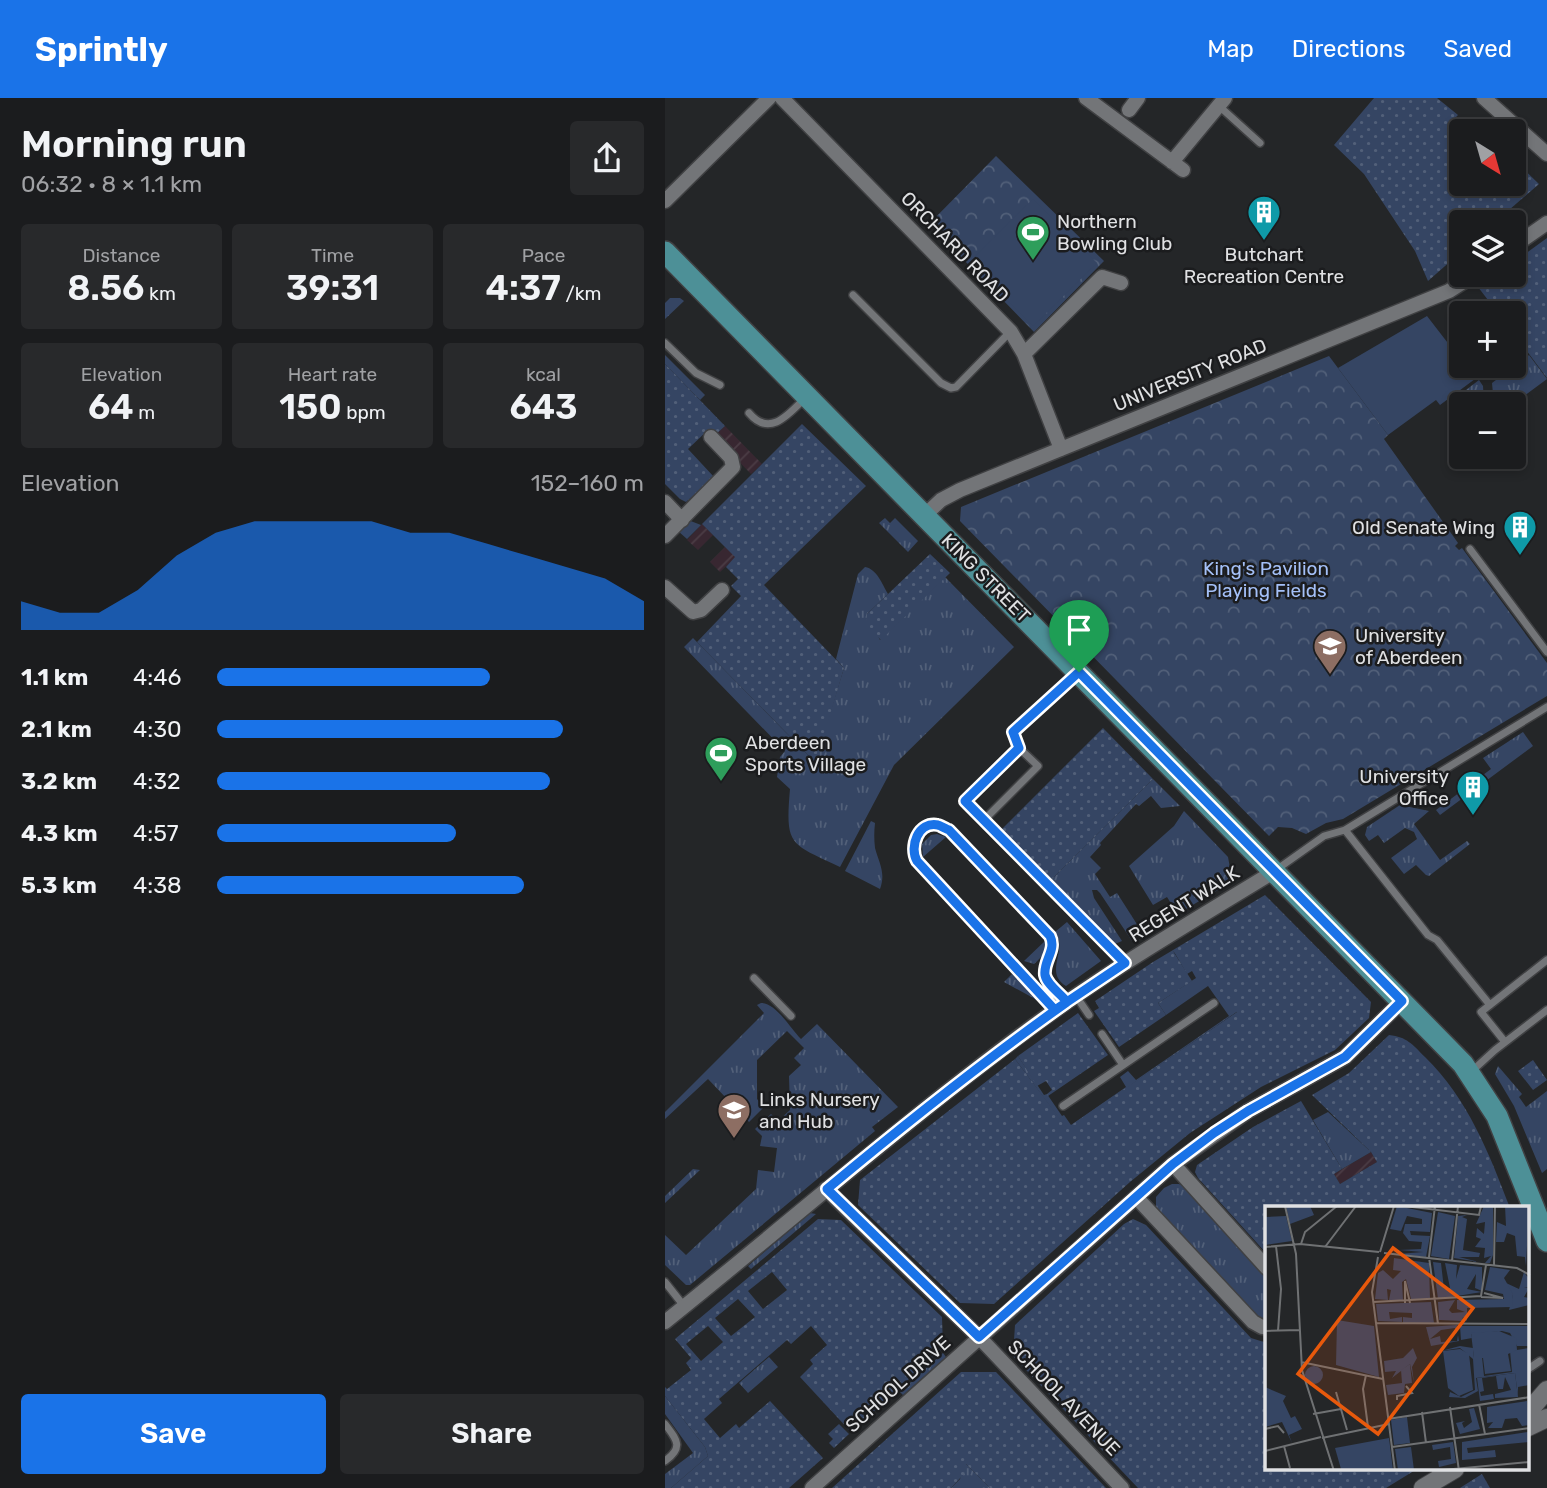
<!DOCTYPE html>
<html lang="en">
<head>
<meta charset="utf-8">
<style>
	:root { --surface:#1b1c1e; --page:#28292b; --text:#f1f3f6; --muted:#a0a1a4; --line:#393a3c; --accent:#1a73e8 }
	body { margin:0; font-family:Rubik,sans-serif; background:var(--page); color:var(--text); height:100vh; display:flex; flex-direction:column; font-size:26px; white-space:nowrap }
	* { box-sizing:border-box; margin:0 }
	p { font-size:23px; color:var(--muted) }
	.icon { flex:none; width:38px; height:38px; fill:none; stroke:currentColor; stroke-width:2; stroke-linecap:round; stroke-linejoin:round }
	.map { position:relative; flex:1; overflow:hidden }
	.sheet { display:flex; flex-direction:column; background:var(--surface); width:665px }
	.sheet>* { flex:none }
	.needle { width:46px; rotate:143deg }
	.tools { position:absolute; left:784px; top:21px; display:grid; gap:14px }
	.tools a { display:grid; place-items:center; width:77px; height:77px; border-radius:7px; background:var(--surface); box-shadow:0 4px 10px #0003,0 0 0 2px var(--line); font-size:35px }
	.pin { position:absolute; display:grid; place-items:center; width:60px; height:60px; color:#fff; margin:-72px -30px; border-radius:50% 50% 50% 0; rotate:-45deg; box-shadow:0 0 7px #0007 }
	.pin .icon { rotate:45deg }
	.round { display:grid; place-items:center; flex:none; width:74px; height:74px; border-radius:7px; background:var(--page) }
	.overview { display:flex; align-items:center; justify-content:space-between; height:119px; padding:0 21px }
	h1 { font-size:38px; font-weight:600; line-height:52px }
	.stats { display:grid; grid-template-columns:repeat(3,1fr); gap:10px; height:119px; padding:7px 21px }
	.stats div { display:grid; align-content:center; border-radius:7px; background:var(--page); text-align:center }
	.stats b { font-size:35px; font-weight:600 }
	.stats small { font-size:19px; font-weight:400 }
	.stats p { font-size:19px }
	.chart { height:196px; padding:14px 21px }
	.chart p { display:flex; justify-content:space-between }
	.chart svg { width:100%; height:126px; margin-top:7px; fill:var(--accent); opacity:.7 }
	.primary-button { display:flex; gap:14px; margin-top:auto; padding:14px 21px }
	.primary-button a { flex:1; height:80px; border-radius:7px; background:var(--accent); color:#fff; font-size:28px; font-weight:600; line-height:80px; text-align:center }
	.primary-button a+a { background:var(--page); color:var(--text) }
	ul { padding:0 21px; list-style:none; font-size:23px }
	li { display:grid; grid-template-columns:112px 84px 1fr; align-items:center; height:52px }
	li i { height:18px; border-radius:9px; background:var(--accent) }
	header { display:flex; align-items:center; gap:42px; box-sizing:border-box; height:98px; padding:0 35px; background:var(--accent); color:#fff }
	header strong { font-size:33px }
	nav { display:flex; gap:38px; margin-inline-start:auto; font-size:24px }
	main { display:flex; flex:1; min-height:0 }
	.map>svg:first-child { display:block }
</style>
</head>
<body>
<header>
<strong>Sprintly</strong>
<nav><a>Map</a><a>Directions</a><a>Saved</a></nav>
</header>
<main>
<section class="sheet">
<div class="overview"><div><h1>Morning run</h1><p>06:32 · 8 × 1.1 km</p></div><a class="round"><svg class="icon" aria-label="share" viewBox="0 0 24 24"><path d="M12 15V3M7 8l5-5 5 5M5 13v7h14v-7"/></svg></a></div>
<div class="stats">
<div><p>Distance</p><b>8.56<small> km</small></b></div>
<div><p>Time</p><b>39:31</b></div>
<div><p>Pace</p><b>4:37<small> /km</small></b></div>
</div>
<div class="stats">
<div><p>Elevation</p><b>64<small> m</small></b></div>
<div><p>Heart rate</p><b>150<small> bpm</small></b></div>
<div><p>kcal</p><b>643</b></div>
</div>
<div class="chart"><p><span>Elevation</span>152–160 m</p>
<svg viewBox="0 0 160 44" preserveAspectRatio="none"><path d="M0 44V34L10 38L20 38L30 30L40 18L50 10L60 6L70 6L80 6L90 6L100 10L110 10L120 14L130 18L140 22L150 26L160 34V44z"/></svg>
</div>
<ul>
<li><b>1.1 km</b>4:46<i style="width:64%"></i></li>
<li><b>2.1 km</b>4:30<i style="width:81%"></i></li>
<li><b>3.2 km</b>4:32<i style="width:78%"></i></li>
<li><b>4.3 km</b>4:57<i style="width:56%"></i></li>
<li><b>5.3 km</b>4:38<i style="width:72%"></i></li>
</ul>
<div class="primary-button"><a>Save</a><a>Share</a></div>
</section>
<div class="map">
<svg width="882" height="1390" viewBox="0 0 882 1390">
	<defs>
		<pattern id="industrial-furrows" width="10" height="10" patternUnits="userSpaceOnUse" patternTransform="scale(1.75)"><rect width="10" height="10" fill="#382731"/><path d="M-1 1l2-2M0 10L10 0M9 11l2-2" fill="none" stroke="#4b3c45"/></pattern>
		<pattern id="grass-tufts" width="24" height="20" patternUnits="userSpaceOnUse" patternTransform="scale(1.75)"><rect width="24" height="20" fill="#354563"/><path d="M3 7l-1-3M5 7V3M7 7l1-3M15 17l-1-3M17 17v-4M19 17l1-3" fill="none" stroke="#526079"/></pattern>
		<pattern id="park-crowns" width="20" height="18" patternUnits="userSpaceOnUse" patternTransform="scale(1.75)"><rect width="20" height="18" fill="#354563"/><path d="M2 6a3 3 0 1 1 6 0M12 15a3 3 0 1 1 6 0" fill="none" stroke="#526079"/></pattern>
		<pattern id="garden-dots" width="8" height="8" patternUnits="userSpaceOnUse" patternTransform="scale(1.75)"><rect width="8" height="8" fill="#354563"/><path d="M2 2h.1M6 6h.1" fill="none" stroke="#526079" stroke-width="1.8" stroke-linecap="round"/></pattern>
	</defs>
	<rect width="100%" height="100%" fill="#242628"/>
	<path fill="url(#industrial-furrows)" d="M60,328L97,366L86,376L49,338Z
		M37,426L48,437L33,452L22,442Z
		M60,449L71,459L55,474L45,464Z
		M706,1054L712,1064L675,1086L669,1076Z"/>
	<path fill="url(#grass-tufts)" d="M5,200H15L19,203L0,221V205Z
		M0,257L40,297L35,302L0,266Z
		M864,257L882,281L848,306H829L827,285Z
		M814,282L818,288L819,306H805L797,295Z
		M220,420L225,425L230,420L253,443L243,454L214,425Z
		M23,422L36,427L22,441L13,433Z
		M200,469C212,471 217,486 223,496L202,516L215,542L280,479L349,549L229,667L175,769C125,745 120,749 125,691L112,679L115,659L120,653L19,549L28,540L150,664L179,570L171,561L193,476Z
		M858,634L868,648L775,717L771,712L826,671L818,660Z
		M488,681L515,708L496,710L486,698L474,708L471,706L435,745L436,747L425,759L436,770L430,776L445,799L452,795L475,831L509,810L502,799L488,807L464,768L509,728L519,713L563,759L565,770L563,786L467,843L435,795L432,792H427L429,800L457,843L450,846L386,782Z
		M735,707L764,713L749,726L775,762L802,743L805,746L764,778L761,777L751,767L739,776L726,760L752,741L749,734L740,730L719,745L713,737L704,743L700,737L702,729Z
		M206,723L210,725C209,733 209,742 210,750C214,765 221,775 215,791L180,773Z
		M272,736L281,739L258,759L257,746L266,737Z
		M402,824L436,863L401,888C378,874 404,852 390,834Z
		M381,842C382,853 377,859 369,866L359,863Z
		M508,852L573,913L402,1031L350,961L353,958L379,997L382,996L397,1018L399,1017L406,1027L461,989L455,979L463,973L471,982L564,918L543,888L501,917L493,905L531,880L527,873L522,876Z
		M347,876L372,902L339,884Z
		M96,905C111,905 125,930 136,941L152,926L233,1009L207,1029L210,1033L25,1187H21L0,1167V1137L21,1157L91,1091L93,1072L109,1074L112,1050L95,1048L97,1038L90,1031L106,1016L113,1023L125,1012L124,978L136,967L129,960L139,950L122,933L92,962V1001L99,1009L84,1024L43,981L0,1021V1014L99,915L92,907Z
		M833,968L857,996L854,999L861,1009L882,993V1071L877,1075L849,1008L830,976Z
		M663,1014L706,1054L677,1071L648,1022Z
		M28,1071L35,1072L0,1105V1098Z
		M507,1086H514L523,1091L602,1178V1222L592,1220L491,1111V1099L499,1090Z
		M145,1115L151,1116L86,1171L83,1168Z
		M278,1255L281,1259L238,1297L235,1294Z
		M104,1259L113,1269L83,1295L74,1285Z
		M0,1298L40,1349L43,1358L6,1390H0V1376L28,1355L0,1316Z
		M300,1365L325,1390H286L295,1381Z"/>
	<path fill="url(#park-crowns)" d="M331,58L439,163L369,234L264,126Z
		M664,258L723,337L719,341L793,445L790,448L794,452L797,450L882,565V598L678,721L661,725L641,736L627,730L613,729L604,738L295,423L296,409Z"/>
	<path fill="url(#garden-dots)" fill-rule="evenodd" d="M709,0H772L793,17L790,20L797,26L792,32L796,36V86H849V62L874,86L830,124H796V154L763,183L750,153L699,76L669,47Z
		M882,140V280L849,236V215H833L813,189L831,177H849V164Z
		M0,266L60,328L49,338L43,332L23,351L49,379L21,404L15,401L0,386Z
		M137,326L201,388L99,487L179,570L151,665L32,544L76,498L66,488L73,481L61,469L70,459L37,426Z
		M265,456L285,475L216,542L201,527L202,516Z
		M438,630L488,681L386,782L336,732Z
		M600,797L706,904L704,920L670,952L596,989L525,1035L465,1084L329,1206L295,1205L193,1107L195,1082L350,961L402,1030L572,914L508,853L527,883L493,905L501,917L454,949L429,913L434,910L430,903L488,864Z
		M413,915L443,957L383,998L382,996L387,992L381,983L372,988L353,958Z
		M724,937C742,939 747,946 760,959C803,1001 824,1055 845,1110H602V1156L533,1080L530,1074L532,1067L588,1029L636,1003L677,1071L669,1076L675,1086L712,1064L706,1054L647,997L684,975Z
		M868,962L882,982L868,992L853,973Z
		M153,1121L176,1122L277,1219L278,1250L186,1334L135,1279L148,1266L145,1262L162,1247L146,1228L126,1246L122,1242L54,1301L57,1305L39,1321L55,1340L71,1326L74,1330L105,1303L158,1360L124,1390H6L43,1358L40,1349L0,1298V1289L2,1291L26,1272L21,1265L26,1260L10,1241ZM107,1174L122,1192L98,1211L83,1193ZM73,1201L90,1219L66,1238L50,1220ZM43,1228L58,1244L36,1263L21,1246Z
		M468,1121L481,1127L586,1240L602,1245V1371H752L721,1390H473L348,1258L349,1246H352L349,1242L350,1227L459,1126Z
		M296,1274H331L441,1390H325L301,1366L298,1377L286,1390H167Z
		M174,1326L184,1336L169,1350L164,1345L168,1341L163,1336Z
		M817,1376L825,1390H795L798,1388Z"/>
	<path fill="#354563" d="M368,101L432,165L368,228L304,164Z
		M762,218L796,262V268H800L810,281L775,307L771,302L723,337L673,270Z"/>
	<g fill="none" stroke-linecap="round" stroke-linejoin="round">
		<defs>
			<path id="service" d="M554,8L595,45
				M188,197L276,285L286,290L291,289L345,234
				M0,245L31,275L55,287
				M84,315C105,340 124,316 141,299
				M805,451L882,554
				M354,650L348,634L411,577
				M319,722L373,668L354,650L300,703L459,865
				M680,732L763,837L772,842L825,907
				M611,772L659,738L680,732L882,609
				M89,880L126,918
				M411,898L424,917
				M390,912L252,763C244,749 254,723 273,727C274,727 283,732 284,732L385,838C392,853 374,868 382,882C387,890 396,897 402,904
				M437,936L458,967
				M840,944L816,914L882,862
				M807,973L830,952L882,912
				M398,1008L549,905
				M0,1184L19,1208
				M863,1271L875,1263
				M0,1326C12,1342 19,1349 0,1363"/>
			<path id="minor" d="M117,0L346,234L359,256L396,351
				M421,0L518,72
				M819,0L882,56
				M464,12L473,0
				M507,64L560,0
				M0,103L104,0
				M849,148L882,125
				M359,256L437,179L456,185
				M0,404L17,422
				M259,418L276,402L295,392L784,193L809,177
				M0,438L68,369L66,360L46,339
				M0,489L28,514L36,512L57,492
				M508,1066L602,1170
				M161,1091L314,1239L457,1390
				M471,1099L588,1224L597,1229H602
				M0,1224C120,1128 236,1026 360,934C439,875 525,825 610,773
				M147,1390L508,1066L583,1013L680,959L737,903"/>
			<path id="tertiary" d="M863,1314L882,1292
				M863,1329L882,1320
				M758,1390L790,1371"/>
			<path id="primary" d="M0,154L798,966L832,1018L882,1143"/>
		</defs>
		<use href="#service" stroke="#404143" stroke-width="10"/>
		<use href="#minor" stroke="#404143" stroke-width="17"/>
		<use href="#tertiary" stroke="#404143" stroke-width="20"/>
		<use href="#primary" stroke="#404143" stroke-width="24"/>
		<use href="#service" stroke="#737578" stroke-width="7"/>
		<use href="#minor" stroke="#737578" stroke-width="14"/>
		<use href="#tertiary" stroke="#737578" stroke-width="18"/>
		<use href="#primary" stroke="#4d9097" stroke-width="21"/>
	</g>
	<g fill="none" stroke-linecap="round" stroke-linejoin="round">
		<defs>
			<path id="route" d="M414,574L348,634L354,650L300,703L460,865L390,912L252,763C244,749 253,723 273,727C274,727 283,732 284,732L385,838C392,852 378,863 380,877C382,887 396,896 402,904C319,963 240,1026 162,1091L314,1239L508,1066L549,1035L583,1013L680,959L737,903L414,574"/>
		</defs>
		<use href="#route" stroke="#fff" stroke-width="14"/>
		<use href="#route" stroke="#1a73e8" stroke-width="9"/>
	</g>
	<defs>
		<symbol id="building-pin" viewBox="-11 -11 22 30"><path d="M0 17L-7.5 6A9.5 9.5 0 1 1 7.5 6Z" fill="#0f9aa8" stroke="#1b1c1e"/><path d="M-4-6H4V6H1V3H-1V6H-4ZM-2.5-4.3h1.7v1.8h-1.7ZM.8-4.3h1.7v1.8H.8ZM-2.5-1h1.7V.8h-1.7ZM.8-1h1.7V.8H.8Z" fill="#fff"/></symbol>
		<symbol id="stadium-pin" viewBox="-11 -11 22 30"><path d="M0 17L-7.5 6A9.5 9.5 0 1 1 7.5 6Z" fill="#2e9e5b" stroke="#1b1c1e"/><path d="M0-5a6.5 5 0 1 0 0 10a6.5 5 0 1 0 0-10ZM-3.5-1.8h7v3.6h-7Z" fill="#fff"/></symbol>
		<symbol id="university-pin" viewBox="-11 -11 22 30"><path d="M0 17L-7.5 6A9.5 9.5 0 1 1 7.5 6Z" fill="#8d6e63" stroke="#1b1c1e"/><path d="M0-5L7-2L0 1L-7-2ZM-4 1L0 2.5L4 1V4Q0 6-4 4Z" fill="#fff"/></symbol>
		<symbol id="school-pin" viewBox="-11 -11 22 30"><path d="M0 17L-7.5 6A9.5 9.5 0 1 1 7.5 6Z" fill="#8d6e63" stroke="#1b1c1e"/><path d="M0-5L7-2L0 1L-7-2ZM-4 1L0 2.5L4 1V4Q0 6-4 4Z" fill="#fff"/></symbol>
	</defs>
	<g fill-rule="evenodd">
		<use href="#building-pin" x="580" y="95" width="38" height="52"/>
		<use href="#stadium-pin" x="349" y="115" width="38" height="52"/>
		<use href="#building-pin" x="836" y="410" width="38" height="52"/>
		<use href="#university-pin" x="646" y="529" width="38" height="52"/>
		<use href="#stadium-pin" x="37" y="636" width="38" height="52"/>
		<use href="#building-pin" x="789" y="670" width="38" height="52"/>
		<use href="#school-pin" x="50" y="993" width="38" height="52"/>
	</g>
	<g text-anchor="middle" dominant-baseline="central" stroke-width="5" stroke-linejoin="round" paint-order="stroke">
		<g font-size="19" fill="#e0e1e3" stroke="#1b1c1e" text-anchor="start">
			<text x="392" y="123">Northern<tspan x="392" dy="22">Bowling Club</tspan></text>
			<text x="599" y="156" text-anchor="middle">Butchart<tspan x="599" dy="22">Recreation Centre</tspan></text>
			<text x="830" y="429" text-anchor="end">Old Senate Wing</text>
			<text x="690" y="537">University<tspan x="690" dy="22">of Aberdeen</tspan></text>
			<text x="80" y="644">Aberdeen<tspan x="80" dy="22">Sports Village</tspan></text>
			<text x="784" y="678" text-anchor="end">University<tspan x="784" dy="22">Office</tspan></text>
			<text x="94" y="1001">Links Nursery<tspan x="94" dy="22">and Hub</tspan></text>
		</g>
		<g font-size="19" fill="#e0e1e3" stroke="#1b1c1e">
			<text transform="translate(290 149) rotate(46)">ORCHARD ROAD</text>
			<text transform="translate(525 277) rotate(-22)">UNIVERSITY ROAD</text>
			<text transform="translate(321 480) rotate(45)">KING STREET</text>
			<text transform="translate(519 806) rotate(-32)">REGENT WALK</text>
			<text transform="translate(233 1286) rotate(-42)">SCHOOL DRIVE</text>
			<text transform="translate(399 1300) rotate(46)">SCHOOL AVENUE</text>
		</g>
		<g font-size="19" fill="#a4c0f8" stroke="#1b1c1e">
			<text x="601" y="470">King's Pavilion<tspan x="601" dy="22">Playing Fields</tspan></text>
		</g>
	</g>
	<g transform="translate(600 1108)">
		<rect width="264" height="264" fill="#242628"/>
		<path d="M219,0L228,1V49L225,57H220L226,50L219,52L220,42L210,41L216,33L211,31L212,22L219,28L220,16L211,18ZM240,0H264L261,60L260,51L252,50L250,30L242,27L239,36H231L232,16L241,20ZM259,66L264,73V81H259L264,82L259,91L264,92V99L244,104L248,89L241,77L254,83ZM192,119L191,128L183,129L191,128L190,122L176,124L165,133L175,130L176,136L192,135L193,129L194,135L166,140L161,121ZM195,120H264V140H252L245,127L237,125L206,128L207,132L196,134ZM195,140L208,142L209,152L217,151L219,170L247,166L245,145L264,142V179L253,181V191L250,167L211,172L213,185L200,192L184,191L185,186L196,191L210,184L208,153L195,142L176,145ZM148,142L152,152L147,161L149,177L145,158L127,172L131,165L120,166L119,155L138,152ZM262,195L264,219L257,220L252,212L240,213L237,222H223L228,216L222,217V201ZM209,202L215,223L195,228L191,217L200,215L197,217L199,222L207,216L204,203ZM263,226L264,236L202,242L203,247L230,244L231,251L197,254V236Z" fill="#354563"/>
		<path d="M124,232L128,264L76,263L70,242Z" fill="#354563"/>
		<path d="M72,114L109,120L114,171L71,159ZM0,181L21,190L18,195L26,212L30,210L37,223L24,229L27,237L17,216L0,221Z" fill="#354563"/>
		<path d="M21,0H45L49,9L25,18ZM132,0L167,7L165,26L145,25L146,29L165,30L161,51L133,48L158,46L134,44L156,43L157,36L144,35L138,27L140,18H157V13L142,10L136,25L125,23ZM173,6L190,10L184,53L166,50ZM202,9L197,11L202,13L198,44L215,47L214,51H194L214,56L189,52L193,10ZM21,10L27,35L0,39V11ZM129,52L164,57L165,93H146L141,73L137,76L138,94H124L126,84L122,83L123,94L110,93L113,67L118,64L128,73L136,65L128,64ZM168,56L176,57L179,83L185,82L180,57L192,59L191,73L195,59L217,61V85L210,82L211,68L202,83L217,86L173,93ZM225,61L245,64L239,72L248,88L247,101L202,102V115L198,111L197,115L174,114L173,96L190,94L184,104L187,107L200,106L192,103V94L239,93L238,88L220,84ZM166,96L169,117H138V111L147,112V107L124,106L125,113L137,111V116L113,115L111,98ZM145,158L147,177L140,178L139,187L123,189L121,179L137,177L136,164ZM40 169a9 9 0 1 1 18 0a9 9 0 1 1-18 0ZM250,167L253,191L230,192V188L246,184L240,171L238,183H233L231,170L217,172L219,185L215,186L216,190L228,188L229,193L215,195L212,172ZM142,211L145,237L129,239L126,214ZM188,236L191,257L174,261L173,255L186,253L185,241L168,244L167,239ZM146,241L149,264H133L130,243Z" fill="#354563"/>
		<path d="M234,125L251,132L252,144L243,148L246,165L220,168L218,152H209L206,127ZM195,143L204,148L208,184L194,190L183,182L178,145Z" fill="#354563"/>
		<path fill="none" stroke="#6f7173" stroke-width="2" d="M20,0L31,48L37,164L69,265M139,0L214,9L216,0M170,0L164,51L173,118M36,38L40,26L72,0M11,40L16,83L13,125M0,41L35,38L114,46M60,41L91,0M115,46L129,0M119,47L252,62L265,69M113,51L107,86L130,265M187,55L193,0M229,59L230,0M216,91L238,92L219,87M108,96L216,90L221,59M140,97V75L145,97M111,117L265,118M0,125L34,124M36,156L118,173M101,169L98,183L103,221M71,186L82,224M132,194V190L147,187L141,180M214,198L220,228M185,201L194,265M157,206L161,237M48,208L76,203M123,213L265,191M0,223L13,220L19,227M57,232L124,218M19,240L25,262M127,241L265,222M0,245L56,231M167,265L265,256"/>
		<path fill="#e8590c" fill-opacity="0.15" stroke="#e8590c" stroke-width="3.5" d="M128,42L208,102L113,228L33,168Z"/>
		<rect width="264" height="264" fill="none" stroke="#e0e1e3" stroke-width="3.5"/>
	</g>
</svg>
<div class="tools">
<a><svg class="needle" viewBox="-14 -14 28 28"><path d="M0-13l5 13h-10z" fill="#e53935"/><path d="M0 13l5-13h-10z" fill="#a0a1a4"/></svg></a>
<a><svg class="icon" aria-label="layers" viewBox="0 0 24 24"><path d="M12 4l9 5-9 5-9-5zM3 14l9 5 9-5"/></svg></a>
<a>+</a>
<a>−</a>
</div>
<div class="pin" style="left:414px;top:574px;background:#1e9e55"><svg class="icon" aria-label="arrive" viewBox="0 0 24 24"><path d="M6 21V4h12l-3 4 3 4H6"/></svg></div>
</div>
</main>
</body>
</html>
